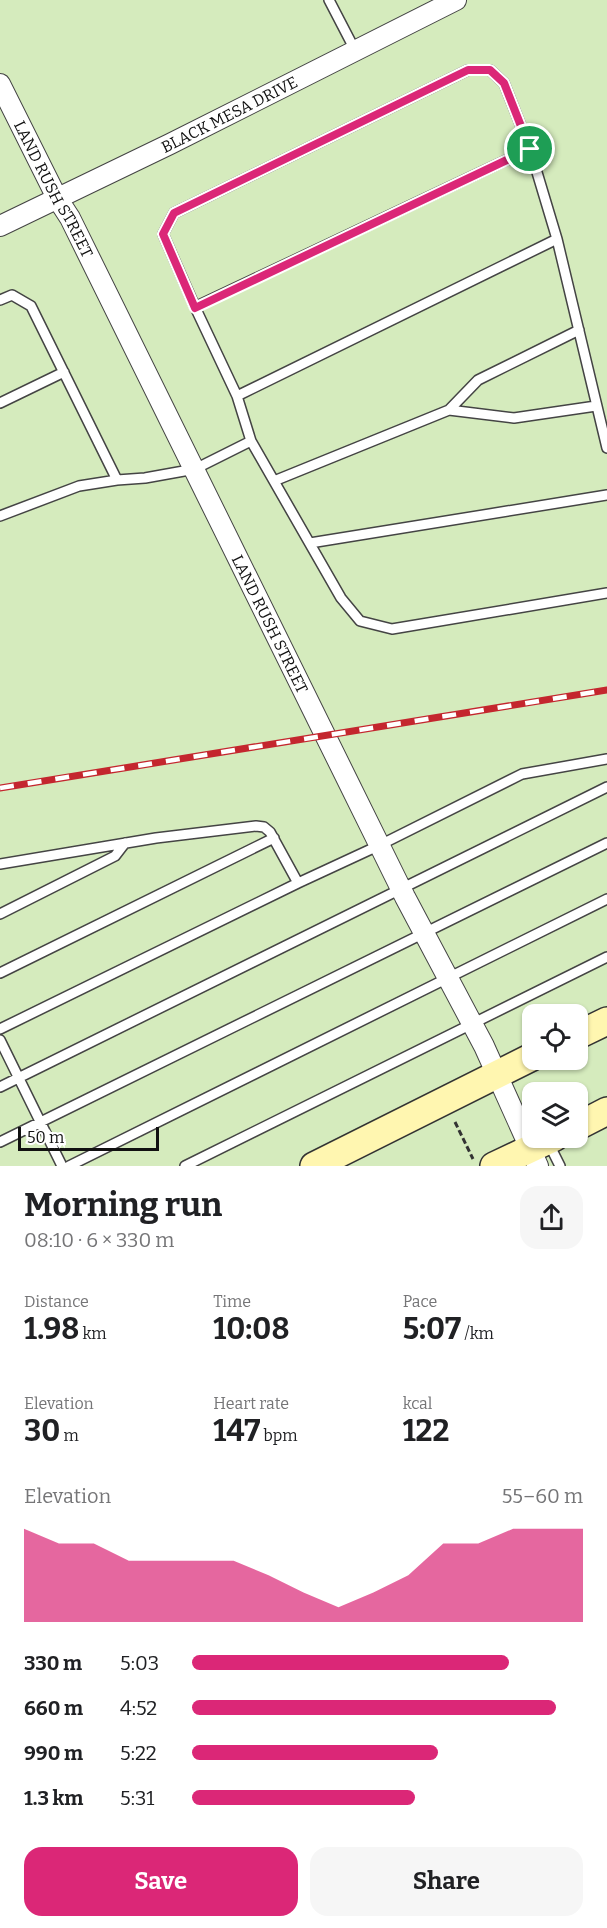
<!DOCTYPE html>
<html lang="en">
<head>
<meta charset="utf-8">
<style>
	:root { --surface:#fff; --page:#f6f6f6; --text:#202124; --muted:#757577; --accent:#db2777 }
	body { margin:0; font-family:Bitter,serif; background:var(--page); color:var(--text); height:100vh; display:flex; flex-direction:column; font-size:22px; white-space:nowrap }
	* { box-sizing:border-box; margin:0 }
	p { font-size:20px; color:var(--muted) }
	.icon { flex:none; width:33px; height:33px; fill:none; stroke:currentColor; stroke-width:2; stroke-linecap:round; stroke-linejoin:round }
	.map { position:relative; height:1166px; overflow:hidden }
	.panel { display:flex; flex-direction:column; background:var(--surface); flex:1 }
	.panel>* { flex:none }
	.tools { position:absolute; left:522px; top:1004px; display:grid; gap:12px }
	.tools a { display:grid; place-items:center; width:66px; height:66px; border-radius:12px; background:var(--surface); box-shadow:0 2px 4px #0004; font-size:30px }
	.scale { position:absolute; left:18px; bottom:15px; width:141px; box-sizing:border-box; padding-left:6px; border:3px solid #111; border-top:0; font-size:16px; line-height:21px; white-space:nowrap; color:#111; -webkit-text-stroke:4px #fff; paint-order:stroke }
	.pin { position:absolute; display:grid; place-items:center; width:51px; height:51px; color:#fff; margin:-26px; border:3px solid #fff; border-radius:50%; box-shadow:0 2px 6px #0007 }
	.round { display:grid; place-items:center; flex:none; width:63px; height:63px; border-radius:18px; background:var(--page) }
	.headline { display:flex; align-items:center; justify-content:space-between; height:102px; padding:0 24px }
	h1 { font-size:33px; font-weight:700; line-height:45px }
	.metrics { display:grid; grid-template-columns:repeat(3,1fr); gap:9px; height:102px; padding:6px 24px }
	.metrics div { display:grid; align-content:center }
	.metrics b { font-size:30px; font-weight:700 }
	.metrics small { font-size:16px; font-weight:400 }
	.metrics p { font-size:16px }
	.chart { height:168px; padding:12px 24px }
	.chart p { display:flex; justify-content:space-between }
	.chart svg { width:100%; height:108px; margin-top:6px; fill:var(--accent); opacity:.7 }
	.action { display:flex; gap:12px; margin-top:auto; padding:12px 24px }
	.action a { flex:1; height:69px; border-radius:18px; background:var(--accent); color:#fff; font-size:24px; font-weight:700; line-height:69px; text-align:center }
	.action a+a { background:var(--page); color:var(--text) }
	ul { padding:0 24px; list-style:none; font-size:20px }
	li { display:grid; grid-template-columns:96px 72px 1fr; align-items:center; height:45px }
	li i { height:15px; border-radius:8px; background:var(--accent) }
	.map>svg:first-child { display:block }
</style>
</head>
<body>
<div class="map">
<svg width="607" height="1166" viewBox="0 0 607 1166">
	<rect width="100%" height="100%" fill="#fffdf5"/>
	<path fill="#d5ebbd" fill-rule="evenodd" d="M0,0H607V1166H0ZM532,1014H578V1059H532ZM532,1092H578V1137H532Z"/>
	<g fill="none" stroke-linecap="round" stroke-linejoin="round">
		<defs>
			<path id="lane" d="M329,0L356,52
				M0,300L12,295L31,306L117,480
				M195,307L530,149
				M237,396L557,239
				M0,403L64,372
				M449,410L478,380L579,330
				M607,448L557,239L530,149L504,83L490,70H468L174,213L163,234L195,307L237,396L251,441L341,598L360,621L392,629L607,593
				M274,481L449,410L514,418L596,406
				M0,516L79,486L117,480L145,478L195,469L251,441
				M310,543L607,495
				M0,864L156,838L256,826L264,827L270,832L298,883L380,845L522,774L607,759
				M0,914L115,856L125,843
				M0,973L274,838
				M0,1029L298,883
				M0,1040L62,1166
				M0,1087L607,787
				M0,1142L607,843
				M549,1144L560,1166
				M69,1166L607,899
				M185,1166L607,957"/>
			<g id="street">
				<path id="s1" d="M0,84L57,198L70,218L405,897L484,1046L538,1166"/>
				<path id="s2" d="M0,226L170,144L456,0"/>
			</g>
			<path id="secondary" d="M578,1035L607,1021
				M578,1126L607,1111
				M314,1166L532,1057
				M494,1166L555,1137"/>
		</defs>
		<use href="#lane" stroke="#444" stroke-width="12"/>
		<use href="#street" stroke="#444" stroke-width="22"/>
		<use href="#secondary" stroke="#333" stroke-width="30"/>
		<path stroke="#333" stroke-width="3" stroke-dasharray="6 3" stroke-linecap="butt" d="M455,1122L473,1159"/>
		<use href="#lane" stroke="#fff" stroke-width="9"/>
		<use href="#street" stroke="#fff" stroke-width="20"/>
		<use href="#secondary" stroke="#fff6b0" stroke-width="27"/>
		<defs>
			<path id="rail" d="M0,788L607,690"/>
		</defs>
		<use href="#rail" stroke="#c4262e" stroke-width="7"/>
		<use href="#rail" stroke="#fff" stroke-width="4.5" stroke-dasharray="14" stroke-linecap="butt"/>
	</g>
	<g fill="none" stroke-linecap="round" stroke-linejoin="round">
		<defs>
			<path id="route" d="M468,70H490L504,83L530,149L195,308L163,234L174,213Z"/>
		</defs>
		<use href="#route" stroke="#fff" stroke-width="12"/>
		<use href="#route" stroke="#db2777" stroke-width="8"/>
	</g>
	<g text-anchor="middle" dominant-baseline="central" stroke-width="6" stroke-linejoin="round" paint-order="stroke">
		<g font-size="16" fill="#111" stroke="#fff">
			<text stroke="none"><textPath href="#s2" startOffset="255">BLACK MESA DRIVE</textPath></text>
			<text stroke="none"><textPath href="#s1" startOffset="118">LAND RUSH STREET</textPath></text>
			<text stroke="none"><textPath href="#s1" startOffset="604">LAND RUSH STREET</textPath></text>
		</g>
	</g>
</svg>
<div class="tools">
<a><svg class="icon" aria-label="locate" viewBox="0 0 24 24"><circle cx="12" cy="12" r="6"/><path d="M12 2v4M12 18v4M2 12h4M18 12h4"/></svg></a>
<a><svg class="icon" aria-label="layers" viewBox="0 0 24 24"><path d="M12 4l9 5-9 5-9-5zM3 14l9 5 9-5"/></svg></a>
</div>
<div class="scale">50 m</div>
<div class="pin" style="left:530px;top:149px;background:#1e9e55"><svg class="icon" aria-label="arrive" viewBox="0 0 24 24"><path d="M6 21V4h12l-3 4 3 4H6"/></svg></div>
</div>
<section class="panel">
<div class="headline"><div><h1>Morning run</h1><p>08:10 · 6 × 330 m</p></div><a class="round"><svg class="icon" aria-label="share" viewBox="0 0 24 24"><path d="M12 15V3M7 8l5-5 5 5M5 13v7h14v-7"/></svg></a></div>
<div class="metrics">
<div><p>Distance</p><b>1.98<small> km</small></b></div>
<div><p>Time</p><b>10:08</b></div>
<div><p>Pace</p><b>5:07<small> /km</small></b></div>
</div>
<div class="metrics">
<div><p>Elevation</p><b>30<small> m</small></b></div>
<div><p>Heart rate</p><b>147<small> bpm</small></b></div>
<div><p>kcal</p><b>122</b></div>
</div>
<div class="chart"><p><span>Elevation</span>55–60 m</p>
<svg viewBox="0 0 160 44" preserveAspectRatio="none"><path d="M0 44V6L10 12L20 12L30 19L40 19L50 19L60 19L70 25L80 32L90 38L100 32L110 25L120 12L130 12L140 6L150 6L160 6V44z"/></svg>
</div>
<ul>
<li><b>330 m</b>5:03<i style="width:81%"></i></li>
<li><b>660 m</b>4:52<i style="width:93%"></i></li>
<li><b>990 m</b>5:22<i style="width:63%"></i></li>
<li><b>1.3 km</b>5:31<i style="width:57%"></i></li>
</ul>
<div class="action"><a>Save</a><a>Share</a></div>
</section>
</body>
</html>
